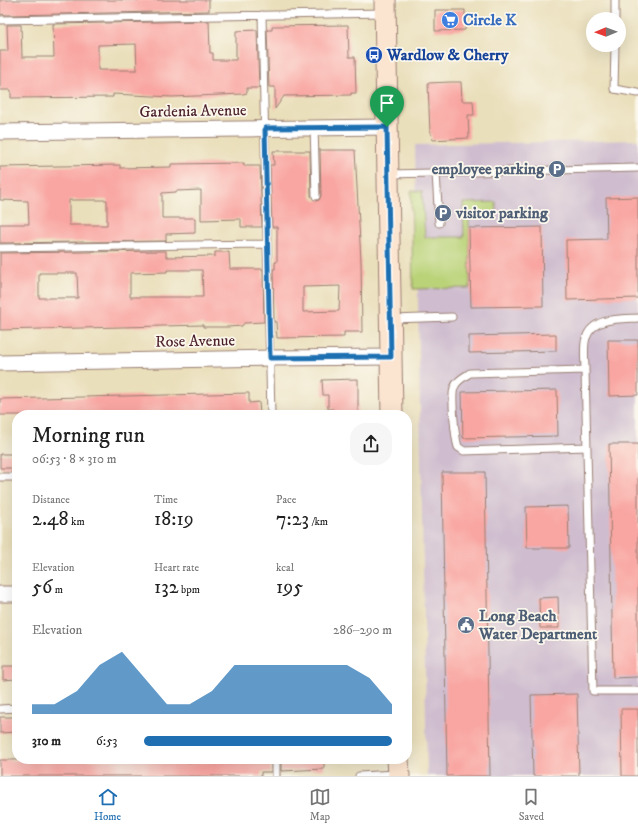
<!DOCTYPE html>
<html lang="en">
<head>
<meta charset="utf-8">
<style>
	:root { --surface:#fff; --page:#f6f6f6; --text:#222; --muted:#767676; --line:#e0e0e0; --accent:#1f6fb2 }
	body { margin:0; font-family:"IM FELL DW Pica",serif; background:var(--page); color:var(--text); height:100vh; display:flex; flex-direction:column; font-size:15px; white-space:nowrap }
	* { box-sizing:border-box; margin:0 }
	p { font-size:13px; color:var(--muted) }
	.icon { flex:none; width:22px; height:22px; fill:none; stroke:currentColor; stroke-width:2; stroke-linecap:round; stroke-linejoin:round }
	.map { position:relative; flex:1; overflow:hidden }
	.sheet { position:absolute; left:12px; top:410px; width:400px; height:354px; display:flex; flex-direction:column; background:var(--surface); border-radius:16px; box-shadow:0 4px 16px #0002 }
	.sheet>* { flex:none }
	.needle { width:26px; rotate:269deg }
	.tools { position:absolute; left:586px; top:12px; display:grid; gap:8px }
	.tools a { display:grid; place-items:center; width:40px; height:40px; border-radius:50%; background:var(--surface); box-shadow:0 4px 16px #0002; font-size:20px }
	.pin { position:absolute; display:grid; place-items:center; width:34px; height:34px; color:#fff; margin:-41px -17px; border-radius:50% 50% 50% 0; rotate:-45deg; box-shadow:0 0 4px #0007 }
	.pin .icon { rotate:45deg }
	.round { display:grid; place-items:center; flex:none; width:42px; height:42px; border-radius:16px; background:var(--page) }
	.summary { display:flex; align-items:center; justify-content:space-between; height:68px; padding:0 20px }
	h1 { font-size:22px; font-weight:600; line-height:30px }
	.figures { display:grid; grid-template-columns:repeat(3,1fr); gap:6px; height:68px; padding:4px 20px }
	.figures div { display:grid; align-content:center }
	.figures b { font-size:20px; font-weight:600 }
	.figures small { font-size:11px; font-weight:400 }
	.figures p { font-size:11px }
	.chart { height:112px; padding:8px 20px }
	.chart p { display:flex; justify-content:space-between }
	.chart svg { width:100%; height:72px; margin-top:4px; fill:var(--accent); opacity:.7 }
	ul { padding:0 20px; list-style:none; font-size:13px }
	li { display:grid; grid-template-columns:64px 48px 1fr; align-items:center; height:30px }
	li i { height:10px; border-radius:5px; background:var(--accent) }
	.menu { display:flex; justify-content:space-around; align-items:center; height:56px; border-top:1px solid var(--line); background:var(--surface); font-size:11px; color:var(--muted) }
	.menu a { display:grid; justify-items:center; gap:2px }
	.menu .current { color:var(--accent) }
	.map>svg:first-child { display:block }
</style>
</head>
<body>
<div class="map">
<svg width="638" height="776" viewBox="0 0 638 776">
	<rect width="100%" height="100%" fill="#fbf7ec"/>
	<filter id="ink" filterUnits="userSpaceOnUse"><feTurbulence type="fractalNoise" baseFrequency=".025" numOctaves="2"/><feDisplacementMap in="SourceGraphic" scale="8" xChannelSelector="R" yChannelSelector="G"/><feConvolveMatrix kernelMatrix="1 2 1 2 8 2 1 2 1" color-interpolation-filters="sRGB"/></filter>
	<filter id="wash" filterUnits="userSpaceOnUse"><feTurbulence type="fractalNoise" baseFrequency=".012" numOctaves="4" result="noise"/><feDisplacementMap in="SourceGraphic" scale="16" xChannelSelector="R" yChannelSelector="G"/><feGaussianBlur stdDeviation="0.9" result="paint"/><feColorMatrix in="noise" values="0 0 0 0 0 0 0 0 0 0 0 0 0 0 0 0 0 1.4 0 .05"/><feComposite in="paint" operator="in"/></filter>
	<g filter="url(#wash)">
		<rect width="100%" height="100%" fill="#eadfbb"/>
		<path fill="#cfbdcf" d="M638,140V776H427L415,145Z"/>
		<path fill="#bad378" stroke="#827952" d="M411,191H422L425,237H464L463,203L496,202V218H469L470,288L413,289Z"/>
		<g id="blocks">
			<path fill="#f9a6a2" fill-rule="evenodd" d="M0,0H209V11L7,15L0,14Z
				M435,10H465V30L435,31Z
				M209,21L210,53H213V60H236V31L257,30L259,88H247V93L243,94L172,97L113,94V97L11,98V90H0V51H8L7,25H21L22,57H54L53,24ZM136,44L137,70H98V45Z
				M348,25L349,57H355L356,93H351V95L284,96L275,109V87H269L267,30H272V26Z
				M451,82H461L462,101H473L474,115H468L469,138L432,140L431,133H430L428,83Z
				M320,150H355L361,261L362,332H344V337L277,338L276,322H274L273,269H275V262H277V227H272L270,165H274L273,151H310L311,196L316,201L319,200L321,196ZM340,286L339,311L303,312V287Z
				M244,163V166H260L262,227H241V219L201,220V190L176,191V192L162,193V218H195V233L166,234V241L0,243V224H29L28,201L0,200V167L120,165V168L171,167V164ZM69,200H107V225H69Z
				M638,197V298L567,300L566,240L607,239L606,198Z
				M542,227L543,306L471,307L469,228Z
				M166,251V257L215,256V252H229L230,269H263L264,322L244,323L242,326L228,327H203V325L0,330V253ZM167,270H202L203,297H130V273L167,272ZM39,273H77L78,298H39Z
				M556,334V351L469,353V336Z
				M608,340H638V395L609,396Z
				M358,379V414H334L333,409H328V395H323L322,380Z
				M557,390L558,436L463,438L462,392Z
				M249,393V403L259,402L260,415H0V399Z
				M609,444H638V677L613,678Z
				M0,454H17V468H0Z
				M442,472H485L490,776H447Z
				M568,506L569,548H527L526,507Z
				M558,597L559,628H540L539,598Z
				M3,666H16V679L3,680Z
				M577,694L579,776H533L531,695Z
				M621,709H638V776H622Z
				M0,717H17V732L0,733Z
				M187,759V762H210V759H271V772H261V776H0V760Z
				M281,759H324V769L281,771Z"/>
		</g>
	</g>
	<g filter="url(#ink)">
		<use href="#blocks" fill-opacity="0" stroke="#9a7f73" stroke-width="1"/>
		<g fill="none" stroke-linecap="round" stroke-linejoin="round">
			<defs>
				<path id="service" d="M262,15L271,415
					M615,19V0
					M0,20L384,13
					M615,45L614,89L638,93
					M314,127L316,196
					M436,173L439,223
					M390,174L638,168
					M0,248L267,244
					M638,318C620,319 593,317 586,338C583,346 585,361 585,370L593,691H638
					M392,319L452,317
					M585,370L470,373C464,377 456,381 454,388C451,396 455,438 458,447L464,451L587,447
					M0,477H17
					M0,709L17,708
					M276,759V776
					M359,776L397,774"/>
				<path id="minor" d="M0,132L387,127
					M0,363L270,358L391,357
					M0,594H17"/>
				<path id="secondary" d="M385,0L392,415
					M398,759L399,776"/>
			</defs>
			<use href="#service" stroke="#9a7f73" stroke-width="9"/>
			<use href="#minor" stroke="#9a7f73" stroke-width="17"/>
			<use href="#secondary" stroke="#9a7f73" stroke-width="23"/>
			<use href="#service" stroke="#fff" stroke-width="7"/>
			<use href="#minor" stroke="#fff" stroke-width="15"/>
			<use href="#secondary" stroke="#fce5d0" stroke-width="21"/>
		</g>
	</g>
	<g fill="none" stroke-linecap="round" stroke-linejoin="round" filter="url(#ink)">
		<defs>
			<path id="route" d="M387,127L391,357L270,358L265,128Z"/>
		</defs>
		<use href="#route" stroke="#fff" stroke-width="8"/>
		<use href="#route" stroke="#1f6fb2" stroke-width="5"/>
	</g>
	<defs>
		<symbol id="supermarket-disc" viewBox="-11 -11 22 22"><circle r="9.5" fill="#3f7fe0" stroke="#fbf7ec"/><path d="M-6-5.5h2.5l.6 2H6L4.5 2H-2.5L-4.4-4H-6ZM-1.5 3.2a1.3 1.3 0 1 0 .1 0ZM3 3.2a1.3 1.3 0 1 0 .1 0Z" fill="#fff"/></symbol>
		<symbol id="bus-disc" viewBox="-11 -11 22 22"><circle r="9.5" fill="#1a4fb4" stroke="#fbf7ec"/><path d="M-5-6H5V4H4V6H2V4H-2V6H-4V4H-5ZM-3.5-4V0h7V-4ZM-3.5 1.2v1.5H-2V1.2ZM2 1.2v1.5H3.5V1.2Z" fill="#fff"/></symbol>
		<symbol id="parking-disc" viewBox="-11 -11 22 22"><circle r="9.5" fill="#5c6f8a" stroke="#fbf7ec"/><path d="M-3.5-5.5H1a3.5 3.5 0 0 1 0 7H-1V5.5H-3.5ZM-1-3.4V-.6H.8a1.4 1.4 0 0 0 0-2.8Z" fill="#fff"/></symbol>
		<symbol id="civic-disc" viewBox="-11 -11 22 22"><circle r="9.5" fill="#5c6f8a" stroke="#fbf7ec"/><path d="M-.6-6.5H3V-4.5H.6V-3L4-1V1h2V6H-6V1h2V-1L-.6-3ZM-1.2 2.5V6h2.4V2.5Z" fill="#fff"/></symbol>
	</defs>
	<g fill-rule="evenodd">
		<use href="#supermarket-disc" x="440" y="10" width="20" height="20"/>
		<use href="#bus-disc" x="364" y="45" width="20" height="20"/>
		<use href="#parking-disc" x="547" y="159" width="20" height="20"/>
		<use href="#parking-disc" x="433" y="203" width="20" height="20"/>
		<use href="#civic-disc" x="456" y="615" width="20" height="20"/>
	</g>
	<g text-anchor="middle" dominant-baseline="central" stroke-width="3.5" stroke-linejoin="round" paint-order="stroke">
		<g font-size="16" font-weight="bold" fill="#366cbe" stroke="#fbf7ec" text-anchor="start">
			<text x="463" y="20">Circle K</text>
		</g>
		<g font-size="16" font-weight="bold" fill="#164399" stroke="#fbf7ec" text-anchor="start">
			<text x="387" y="55">Wardlow &amp; Cherry</text>
		</g>
		<g font-size="16" fill="#4a1f2b" stroke="#fbf7ec">
			<text transform="translate(193 111) rotate(-1)">Gardenia Avenue</text>
			<text transform="translate(195 341) rotate(-1)">Rose Avenue</text>
		</g>
		<g font-size="16" font-weight="bold" fill="#4e5e75" stroke="#fbf7ec" text-anchor="start">
			<text x="544" y="169" text-anchor="end">employee parking</text>
			<text x="456" y="213">visitor parking</text>
			<text x="479" y="616">Long Beach<tspan x="479" dy="18">Water Department</tspan></text>
		</g>
	</g>
</svg>
<div class="tools">
<a><svg class="needle" viewBox="-14 -14 28 28"><path d="M0-13l5 13h-10z" fill="#e53935"/><path d="M0 13l5-13h-10z" fill="#767676"/></svg></a>
</div>
<div class="pin" style="left:387px;top:127px;background:#1e9e55"><svg class="icon" aria-label="arrive" viewBox="0 0 24 24"><path d="M6 21V4h12l-3 4 3 4H6"/></svg></div>
<section class="sheet">
<div class="summary"><div><h1>Morning run</h1><p>06:53 · 8 × 310 m</p></div><a class="round"><svg class="icon" aria-label="share" viewBox="0 0 24 24"><path d="M12 15V3M7 8l5-5 5 5M5 13v7h14v-7"/></svg></a></div>
<div class="figures">
<div><p>Distance</p><b>2.48<small> km</small></b></div>
<div><p>Time</p><b>18:19</b></div>
<div><p>Pace</p><b>7:23<small> /km</small></b></div>
</div>
<div class="figures">
<div><p>Elevation</p><b>56<small> m</small></b></div>
<div><p>Heart rate</p><b>132<small> bpm</small></b></div>
<div><p>kcal</p><b>195</b></div>
</div>
<div class="chart"><p><span>Elevation</span>286–290 m</p>
<svg viewBox="0 0 160 44" preserveAspectRatio="none"><path d="M0 44V38L10 38L20 30L30 14L40 6L50 22L60 38L70 38L80 30L90 14L100 14L110 14L120 14L130 14L140 14L150 22L160 38V44z"/></svg>
</div>
<ul>
<li><b>310 m</b>6:53<i style="width:100%"></i></li>
</ul>
</section>
</div>
<nav class="menu">
<a class="current"><svg class="icon" aria-label="home" viewBox="0 0 24 24"><path d="M3 11l9-7 9 7M6 9v11h12V9"/></svg>Home</a>
<a><svg class="icon" aria-label="map" viewBox="0 0 24 24"><path d="M3 6l6-2 6 2 6-2v14l-6 2-6-2-6 2zM9 4v14M15 6v14"/></svg>Map</a>
<a><svg class="icon" aria-label="saved" viewBox="0 0 24 24"><path d="M7 4h10v16l-5-4-5 4z"/></svg>Saved</a>
</nav>
</body>
</html>
